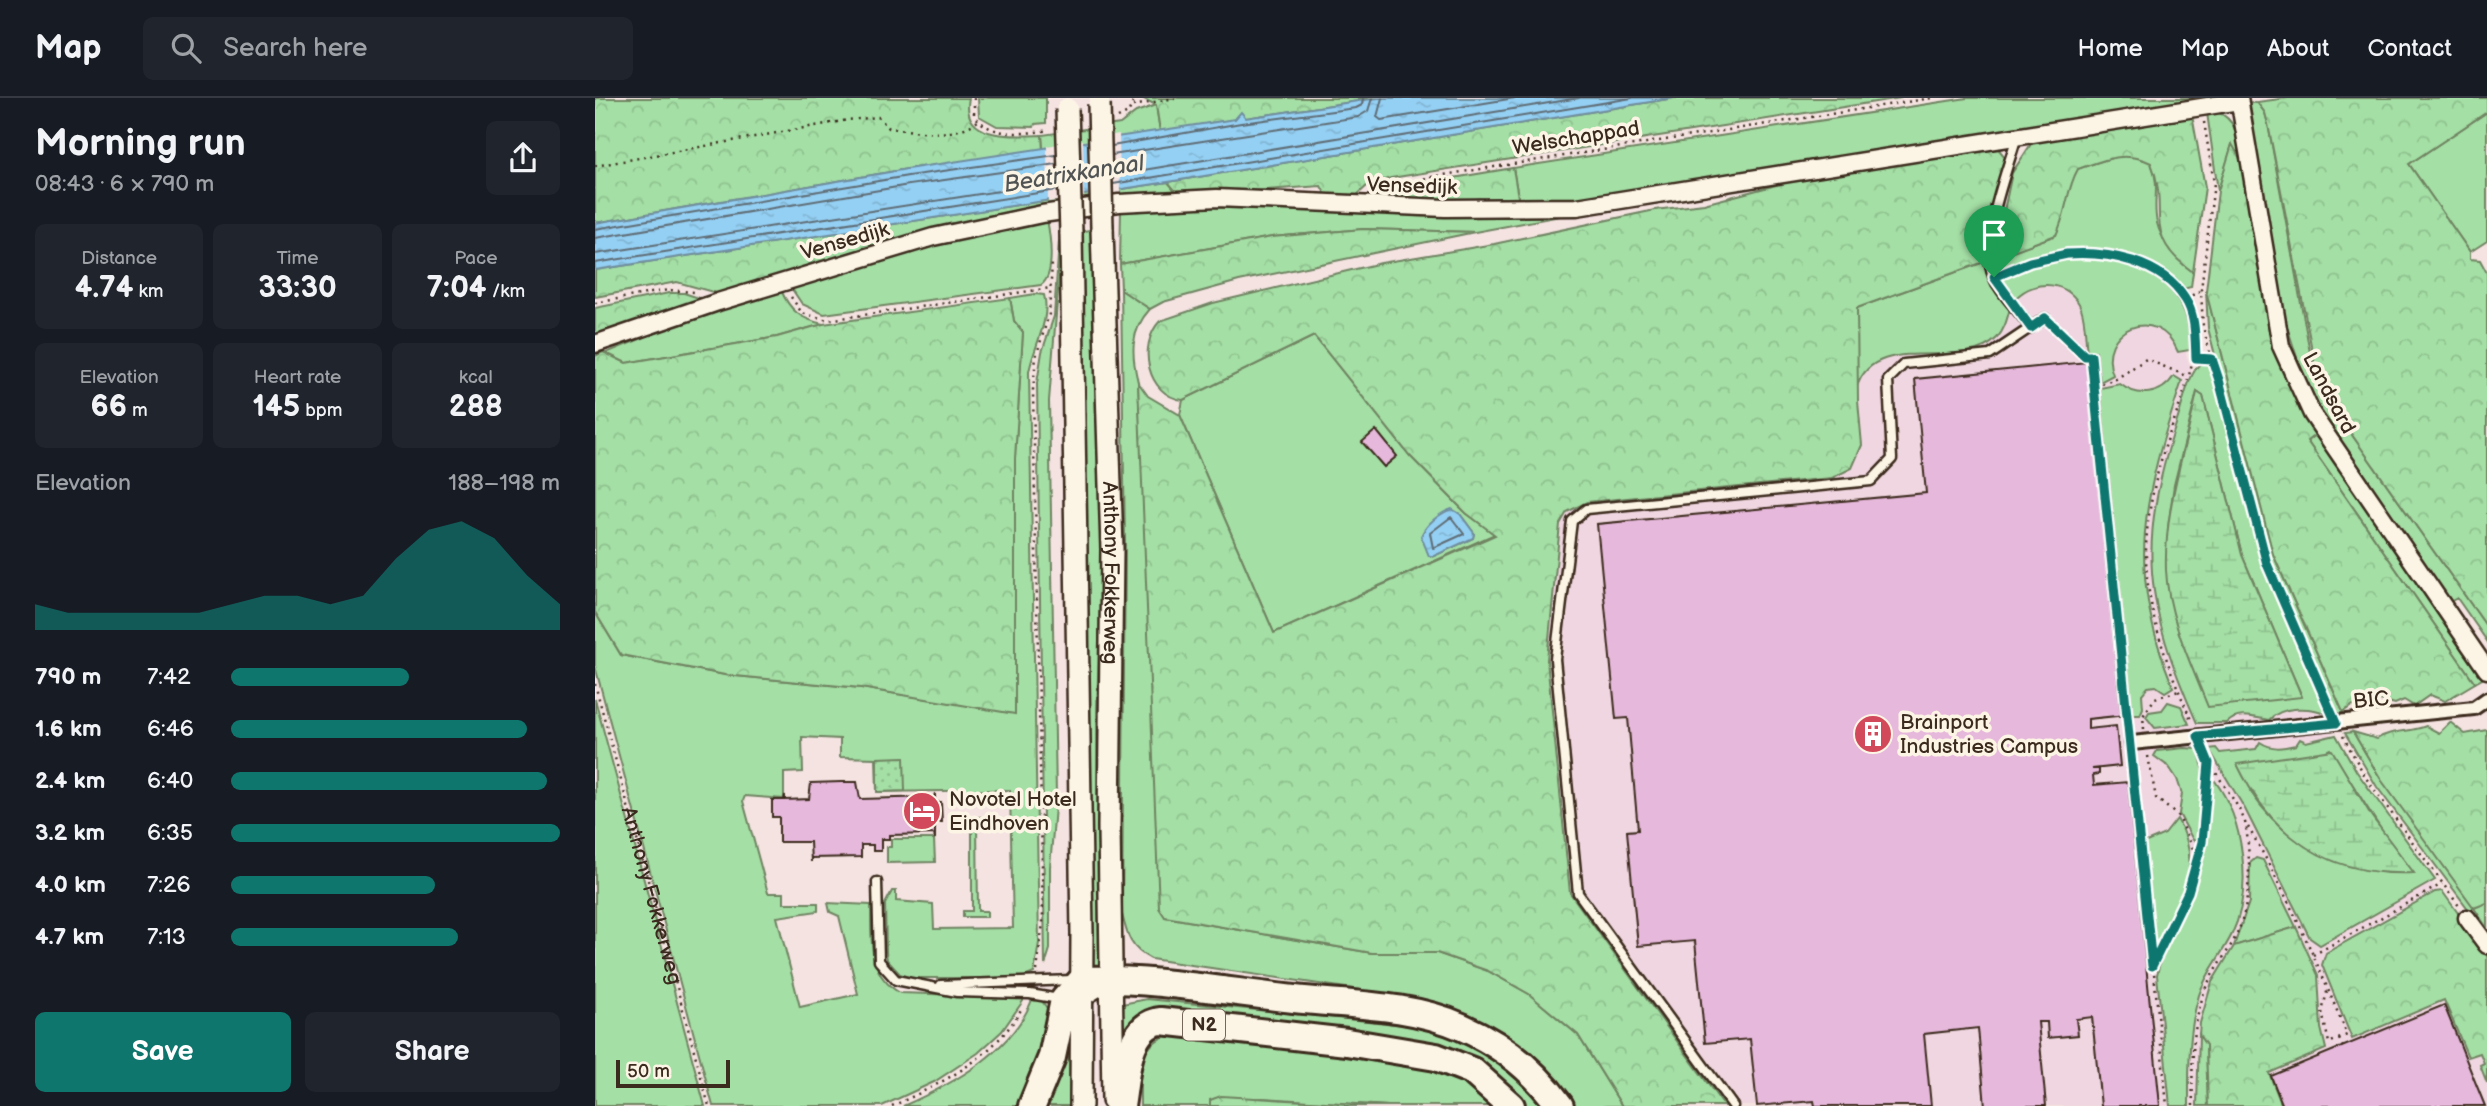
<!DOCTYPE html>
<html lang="en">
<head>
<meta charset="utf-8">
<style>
	:root { --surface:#171b24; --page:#20242c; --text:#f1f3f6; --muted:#9ea1a6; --line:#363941; --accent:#0f766e }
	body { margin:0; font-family:"Balsamiq Sans",sans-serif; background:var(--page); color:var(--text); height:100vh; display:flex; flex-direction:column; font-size:26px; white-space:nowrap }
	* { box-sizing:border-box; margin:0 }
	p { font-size:23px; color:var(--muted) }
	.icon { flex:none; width:38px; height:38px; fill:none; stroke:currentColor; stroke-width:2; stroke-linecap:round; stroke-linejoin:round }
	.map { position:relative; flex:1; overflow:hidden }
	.details { display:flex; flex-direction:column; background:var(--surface); width:595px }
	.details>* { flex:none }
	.scale { position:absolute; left:21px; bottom:18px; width:114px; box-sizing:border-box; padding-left:7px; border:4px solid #3b2a1e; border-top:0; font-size:19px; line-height:24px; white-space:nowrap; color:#3b2a1e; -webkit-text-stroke:5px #fcf5e5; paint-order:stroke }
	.pin { position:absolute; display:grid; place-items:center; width:60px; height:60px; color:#fff; margin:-72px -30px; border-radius:50% 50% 50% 0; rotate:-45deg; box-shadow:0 0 7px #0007 }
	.pin .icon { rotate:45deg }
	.round { display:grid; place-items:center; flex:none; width:74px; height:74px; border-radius:10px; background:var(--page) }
	.summary { display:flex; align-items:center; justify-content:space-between; height:119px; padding:0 35px }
	h1 { font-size:38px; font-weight:800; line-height:52px }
	.stats { display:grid; grid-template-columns:repeat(3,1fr); gap:10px; height:119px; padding:7px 35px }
	.stats div { display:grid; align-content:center; border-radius:10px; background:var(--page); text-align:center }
	.stats b { font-size:30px; font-weight:800 }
	.stats small { font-size:19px; font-weight:400 }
	.stats p { font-size:19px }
	.chart { height:196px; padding:14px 35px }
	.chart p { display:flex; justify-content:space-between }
	.chart svg { width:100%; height:126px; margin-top:7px; fill:var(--accent); opacity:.7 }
	.cta { display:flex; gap:14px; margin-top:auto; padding:14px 35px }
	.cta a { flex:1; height:80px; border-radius:10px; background:var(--accent); color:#fff; font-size:28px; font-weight:800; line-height:80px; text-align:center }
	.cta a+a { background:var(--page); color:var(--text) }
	ul { padding:0 35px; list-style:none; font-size:23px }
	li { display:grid; grid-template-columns:112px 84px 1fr; align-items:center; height:52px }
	li i { height:18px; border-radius:9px; background:var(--accent) }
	header { display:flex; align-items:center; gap:42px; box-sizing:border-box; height:98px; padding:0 35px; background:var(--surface); border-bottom:2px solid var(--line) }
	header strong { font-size:33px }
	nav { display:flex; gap:38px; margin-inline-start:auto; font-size:24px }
	.search { width:490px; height:63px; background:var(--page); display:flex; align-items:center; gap:18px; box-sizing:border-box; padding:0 24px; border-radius:10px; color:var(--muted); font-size:26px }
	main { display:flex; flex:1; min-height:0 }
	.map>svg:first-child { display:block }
</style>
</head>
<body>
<header>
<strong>Map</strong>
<div class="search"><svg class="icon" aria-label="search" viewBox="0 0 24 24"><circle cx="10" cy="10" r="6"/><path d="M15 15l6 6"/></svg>Search here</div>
<nav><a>Home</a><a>Map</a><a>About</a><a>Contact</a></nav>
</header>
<main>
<section class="details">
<div class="summary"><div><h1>Morning run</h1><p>08:43 · 6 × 790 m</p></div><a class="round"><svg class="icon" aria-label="share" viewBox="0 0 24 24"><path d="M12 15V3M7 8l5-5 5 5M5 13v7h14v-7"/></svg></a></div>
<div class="stats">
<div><p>Distance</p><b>4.74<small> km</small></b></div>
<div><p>Time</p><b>33:30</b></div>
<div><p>Pace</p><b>7:04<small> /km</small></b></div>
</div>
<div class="stats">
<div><p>Elevation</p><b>66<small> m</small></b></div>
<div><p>Heart rate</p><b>145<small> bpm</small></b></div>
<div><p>kcal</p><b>288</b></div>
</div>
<div class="chart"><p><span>Elevation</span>188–198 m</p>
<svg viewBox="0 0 160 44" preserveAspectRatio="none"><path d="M0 44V35L10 38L20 38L30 38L40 38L50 38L60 35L70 32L80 32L90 35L100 32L110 19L120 9L130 6L140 12L150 25L160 35V44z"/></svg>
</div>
<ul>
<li><b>790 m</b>7:42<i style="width:54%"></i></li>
<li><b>1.6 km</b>6:46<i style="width:90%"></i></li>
<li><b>2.4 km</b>6:40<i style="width:96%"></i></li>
<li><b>3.2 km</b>6:35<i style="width:100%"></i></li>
<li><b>4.0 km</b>7:26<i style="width:62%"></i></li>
<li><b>4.7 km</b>7:13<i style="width:69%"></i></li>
</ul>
<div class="cta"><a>Save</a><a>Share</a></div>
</section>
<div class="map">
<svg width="1892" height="1008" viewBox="0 0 1892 1008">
	<defs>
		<pattern id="forest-crowns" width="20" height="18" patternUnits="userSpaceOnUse" patternTransform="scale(1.75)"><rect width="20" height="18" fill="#a4dfa5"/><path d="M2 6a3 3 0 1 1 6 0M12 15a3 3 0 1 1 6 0" fill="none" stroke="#8ec08e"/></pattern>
		<pattern id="wetland-marsh" width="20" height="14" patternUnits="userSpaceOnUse" patternTransform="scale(1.75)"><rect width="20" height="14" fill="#a4dfa5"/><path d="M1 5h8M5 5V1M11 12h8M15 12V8" fill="none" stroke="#8ec08e"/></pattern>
		<pattern id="park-dots" width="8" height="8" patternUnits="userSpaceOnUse" patternTransform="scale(1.75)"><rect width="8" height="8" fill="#a4dfa5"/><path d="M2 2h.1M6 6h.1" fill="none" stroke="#8ec08e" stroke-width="1.8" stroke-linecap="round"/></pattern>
		<pattern id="water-ripples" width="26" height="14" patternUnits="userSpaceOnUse" patternTransform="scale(1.75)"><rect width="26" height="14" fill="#94d0f4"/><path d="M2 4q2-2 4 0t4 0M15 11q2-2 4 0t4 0" fill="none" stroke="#80b3d1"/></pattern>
	</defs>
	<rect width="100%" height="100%" fill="#f5e3e2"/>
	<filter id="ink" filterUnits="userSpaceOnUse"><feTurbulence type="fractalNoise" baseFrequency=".0143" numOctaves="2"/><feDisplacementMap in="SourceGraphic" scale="14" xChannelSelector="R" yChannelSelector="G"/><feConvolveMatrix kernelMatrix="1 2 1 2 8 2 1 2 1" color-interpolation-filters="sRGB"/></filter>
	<g filter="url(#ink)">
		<path fill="#f0d6e0" d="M1547,119L1666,489L1724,618L1892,867V1008H1124L970,795L948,560L963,399L1264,220Z"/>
		<path fill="#a4dfa5" stroke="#708462" stroke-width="2" fill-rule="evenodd" d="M383,0H451V25L440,26L439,29L402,28L384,18Z
			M1372,0H1598L1599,5L989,102L924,105L918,70Z
			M1662,4L1670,15L1673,26L1716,260L1743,317L1892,529V543L1862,500L1855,504L1726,316L1708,278L1689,219L1652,6Z
			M561,7L565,33L448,53L447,37L525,26L541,14Z
			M1622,14C1643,22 1643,42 1646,62L1637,47L1623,93L1612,15Z
			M1892,14V143L1875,154L1814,66Z
			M1525,57L1542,58L1556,64C1566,90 1557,102 1562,125C1566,142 1584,164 1598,174L1596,189L1588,191C1576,183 1567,172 1553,166C1504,141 1450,152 1402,173L1399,160L1461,137C1468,115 1471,92 1482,71Z
			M573,84L585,98L277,151L272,130Z
			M557,108L976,116L880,134L768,131L677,139L525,166L526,112Z
			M452,121C455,137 461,177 446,187L229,216L207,206L195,188L331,149Z
			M499,131L506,473L502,614L504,876L497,875L484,134Z
			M464,143H467L454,303L461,697L455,769V851L450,867L442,285L447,254L459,218Z
			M1475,159C1536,157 1599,181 1595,252L1583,254C1563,205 1500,231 1518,277L1505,284L1501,254L1492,255C1490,241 1491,224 1486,210C1475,183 1440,180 1421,200L1405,180L1439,166Z
			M1389,164L1396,188L1415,210C1412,221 1410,231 1402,240C1368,276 1280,231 1262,289V210Z
			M186,192C195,213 206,221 228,226L182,239L31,265L11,255L84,225Z
			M526,192L555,211C535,233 536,256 543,284L570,819L777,855H842L893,873L934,896L983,937L1027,1008H970L902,933L870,915L825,901L556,861C536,851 532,838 527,816L530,444Z
			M1611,193L1678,456L1748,614L1745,616H1742L1687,494L1668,442L1613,230Z
			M440,196L449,197C456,222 438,250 434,274L444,845L439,875L427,880H316L305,876L292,862L291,854L290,806L297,793H301V803L338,806L339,831L418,830L415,692L282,694L281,660L245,659V641L207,639L208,674L189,675V701L150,698L148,703L173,795H189V805H223V813L182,819L205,909L263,896L244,818L235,814L233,805L276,807C277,841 271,875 305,895L428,899V903L407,933L383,955L339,984L287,1008H118L0,568V514L26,557L130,577L266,590L420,615V360L428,234L419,223L415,200Z
			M719,238L815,358L871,415L900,436L679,535L585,317L588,302ZM865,416L879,435L878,440L839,458Z
			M1607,264L1614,265L1620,282L1668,466L1733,616C1716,609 1688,607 1674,622C1659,620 1644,613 1632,625H1602C1549,506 1542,447 1582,323C1588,306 1593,275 1607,264ZM1602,294L1608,298L1647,457L1707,599L1573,429L1579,387Z
			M1579,278L1587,283C1548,399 1530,471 1578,589L1570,594L1561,588L1553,589L1547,596L1548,610L1545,617H1537L1505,290L1525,286C1543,300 1566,298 1579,278Z
			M1721,336L1889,580L1880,585L1712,343Z
			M0,601L110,1008H0Z
			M1573,604L1586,608L1594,626L1560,630L1551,619L1554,614L1567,612Z
			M1758,634L1787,683L1888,806L1892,805V830L1879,810L1874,812L1782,689L1750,635Z
			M1741,637L1762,674L1840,782L1725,847L1715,840L1650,711L1614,651L1621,650L1625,655L1661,651L1665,644C1677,652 1687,650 1701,647L1705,641L1711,644ZM1735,651L1796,747L1818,775C1751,777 1693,750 1655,693Z
			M1589,650L1603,651C1613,680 1610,711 1606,740L1602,743L1598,742L1584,716L1587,696L1582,681L1574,669L1559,658L1562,653Z
			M1620,683C1649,722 1658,792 1637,836C1627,857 1611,874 1604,897C1593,933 1594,971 1594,1008H1575L1562,877C1568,846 1585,821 1596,792C1610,758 1614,723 1614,686Z
			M368,719H391V725H382L383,813H392V819H368V813H377V725L368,724Z
			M1582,721C1611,767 1584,814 1560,856L1549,745L1570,736Z
			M296,741H339L340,764L292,765V749H296Z
			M1661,760L1668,762L1701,829L1639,848L1654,804L1655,765Z
			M438,899L447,903L456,916L454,931L426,1008H308C358,986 419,953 438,899Z
			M552,901C612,907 673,913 733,919C775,924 821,925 861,939C899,953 930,976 954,1008H923L853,954L817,942L555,912L537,924L529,935L527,906Z
			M476,933L479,934L477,1008H452L467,974Z
			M583,934L799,955L863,975L908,1008H793L668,1000L615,1002V1008H545C545,972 541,943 583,934Z
			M1604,937L1611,947L1613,1008H1602Z"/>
		<path fill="url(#forest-crowns)" stroke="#708462" stroke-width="2" d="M0,0H374C365,43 420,38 447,37L448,53L312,71L0,125Z
			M547,0H783L565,33L561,7Z
			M1079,0H1306L796,80L773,87L759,100L732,99L726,88L585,98L573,84Z
			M1693,0H1892V14L1814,66L1875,154V161L1885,162L1892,175V529L1743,317L1722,278L1673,26L1670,15L1662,4Z
			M1597,17L1610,89L1598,174C1544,136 1576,113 1556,65C1529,52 1509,62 1483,71C1471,92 1472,115 1461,137L1399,160L1417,75L1438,43Z
			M1637,46L1646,62C1662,158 1670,251 1721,336L1712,343L1880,585L1850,603L1835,597L1819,608L1809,602L1800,606L1785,602L1772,611L1758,607L1748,614L1678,456L1611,193L1623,93Z
			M1401,48L1410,59L1389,164L1262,210L1263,303L1267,347L1257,370L1237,380L992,404L972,414L965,426L952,562L975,795L1129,1008H1027L983,937L934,896L893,873L842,855H777L570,819L564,810L543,284L553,298L585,317L679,535L900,437L871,415L815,358L719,238L588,302C552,298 542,247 565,223L618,205L786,165L899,146L1060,112L1109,106L1219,77Z
			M918,70L924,105L774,101L787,92Z
			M272,130L277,151L125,196L82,184L0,199V172Z
			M768,131L880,134L644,183L568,204L555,211L526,192L525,166L677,139Z
			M74,195H89L110,202L0,239V210Z
			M415,200L419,223L428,234L420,360V616L266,590L130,577L26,557L0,514V258L8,254L31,265L42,263L182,239L228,226Z
			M1855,624L1870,636L1892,632V805L1879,810L1787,683L1758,634L1782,641C1798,631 1814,635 1831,628L1844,635Z
			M1847,793L1892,855V985L1885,967L1889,965L1885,955L1873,959L1849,902L1757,941L1727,867L1731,855L1840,794Z
			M1701,829L1723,877L1726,930L1731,951L1674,975L1687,1008H1613L1611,947L1604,937L1605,925L1617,884L1639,848Z
			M626,998L793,1008H615V1002Z"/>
		<path fill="url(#wetland-marsh)" stroke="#708462" stroke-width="2" d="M1602,294L1608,298L1647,457L1707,599L1613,609C1596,566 1573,519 1571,472C1569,411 1590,353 1602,294Z
			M1737,652L1777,719L1819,775C1735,779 1678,741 1642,666Z"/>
		<path fill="url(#park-dots)" stroke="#708462" stroke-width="2" d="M309,659L310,693L282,694V660Z"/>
		<path fill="url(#water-ripples)" stroke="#708e9e" stroke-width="2" d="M783,0H1079L573,84L0,172V125L312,71L640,21L646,14L651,20Z
			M857,411L865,416L879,435L878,440L839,458H834L826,438C831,426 845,415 857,411Z"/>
		<path fill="#f5e3e2" d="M524,36L525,95L493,99L492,42Z
			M488,42L489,100L453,104L452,48Z"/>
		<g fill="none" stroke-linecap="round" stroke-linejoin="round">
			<path stroke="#5f6c74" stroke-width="2" d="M787,0L782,19L786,22L920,0
				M517,48L646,25L761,10L767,7L768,0
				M517,57L763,19L773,13L777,0
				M518,77L984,0
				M518,86L1037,0
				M0,131L313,78L461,57
				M0,140L314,87L462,66
				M0,156L462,84
				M0,165L462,92
				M856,419L869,436L838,450L835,435Z"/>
		</g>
		<path fill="#e6b8db" stroke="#3b2a1e" stroke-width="2" d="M1492,264L1526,613H1531V617L1493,621V631L1521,628L1525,668L1497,671H1504V676L1498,677L1499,687L1533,684L1565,1008H1506L1497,919L1481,921L1483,937L1453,940L1452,924H1443L1451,1008H1390L1383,930L1329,936L1336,1008H1220L1219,1003L1162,1008L1155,941L1110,945L1100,843L1043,848L1032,733L1043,732L1042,721L1033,620L1021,621L1002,426L1331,395L1320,281Z
			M781,332L802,358L789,369L767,344Z
			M246,684H262L265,701L339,699L340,695V704H346L347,724H340V741L339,736L294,737V741H286V753H278V747H266V759L216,760V764L215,744H184V719H177V702H189L190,697V702L214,701L216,685Z
			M1849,907L1890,1008H1688L1676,978Z"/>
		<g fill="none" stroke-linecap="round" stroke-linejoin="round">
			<defs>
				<path id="service" d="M1421,41C1411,77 1384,143 1398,178C1406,197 1424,213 1436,230
					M282,784L284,863L301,882L362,894L435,896L464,901
					M346,887L477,882
					M488,904L512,889
					M1138,1008L983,795L960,561L977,423L991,411L1276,383L1297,361L1293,282L1309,266L1395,257L1450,220"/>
				<path id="pedestrian" d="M1537,645L1879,610L1892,601"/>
				<path id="minor" d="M1644,0L1686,248L1717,316L1892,572
					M0,246L123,204L338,139L447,116L524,105L622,100L850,110L982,109L1644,3
					M1872,820L1892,847"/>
				<g id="secondary">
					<path id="s2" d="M507,130L517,451L514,729L518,1002"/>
					<path d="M476,135L487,835L486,1008"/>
				</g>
				<path id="trunk" d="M437,1008L457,959L469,902L487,882C559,880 628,893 699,901C754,907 816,906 867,929C906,946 940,973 965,1008
					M526,1008C531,981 531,927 566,923L752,944L841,959L877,973L916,1008"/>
			</defs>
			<use href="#service" stroke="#3b2a1e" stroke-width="13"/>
			<use href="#pedestrian" stroke="#3b2a1e" stroke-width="18"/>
			<use href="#minor" stroke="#3b2a1e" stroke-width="21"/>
			<use href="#secondary" stroke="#3b2a1e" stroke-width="26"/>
			<use href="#trunk" stroke="#3b2a1e" stroke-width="32"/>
			<g stroke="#3b2a1e" stroke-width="2.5" stroke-dasharray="2 5" stroke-linecap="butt">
				<path d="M379,0V16C393,40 430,36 454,32"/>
				<path d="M538,8L580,0"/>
				<path d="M523,20L533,15L540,0"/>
				<path d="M1609,24L1619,85L1606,192L1608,229L1672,466L1735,610"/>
				<path d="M0,68L253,22L283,19L294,30C325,33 356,42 383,23"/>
				<path d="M781,90L842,78L1337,0"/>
				<path d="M1409,175C1452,156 1498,147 1543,166C1637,205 1591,282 1569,352C1559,386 1551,421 1551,456C1551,515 1574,571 1597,624"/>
				<path d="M196,199L207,215L233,222L456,190"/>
				<path d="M1591,201L1606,192"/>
				<path d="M0,205L73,192L100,194"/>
				<path d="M1458,227L1490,259L1496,258L1535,632"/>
				<path d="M1601,259L1617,261"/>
				<path d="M1500,288L1521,281L1551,261L1594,279"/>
				<path id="s1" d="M0,586L114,1008"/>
				<path d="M1549,631L1548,618L1560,600L1584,593"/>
				<path d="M1748,638L1771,680L1864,808"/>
				<path d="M1553,658L1561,700L1584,719L1603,762"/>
				<path d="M1538,660L1572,1008"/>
				<path d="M1653,729C1692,795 1723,866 1752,937L1734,945L1727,914L1733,890"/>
				<path d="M1718,857L1847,786"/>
				<path d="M1558,865C1596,799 1611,741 1613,665"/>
				<path d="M442,873L448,824L438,292L441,259L454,216L457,165"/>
				<path d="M1744,941L1748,949"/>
				<path d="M297,1008C348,985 401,959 428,908"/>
				<path d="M1598,1008C1597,973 1596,936 1607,901C1613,878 1629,861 1640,840C1656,809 1656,763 1651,729C1649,711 1616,672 1607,650"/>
			</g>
			<use href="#service" stroke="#fcf5e5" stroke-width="8"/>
			<use href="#pedestrian" stroke="#fcf5e5" stroke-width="12"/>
			<use href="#minor" stroke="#fcf5e5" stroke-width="16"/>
			<use href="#secondary" stroke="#fcf5e5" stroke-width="21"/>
			<use href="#trunk" stroke="#fcf5e5" stroke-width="26"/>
			<defs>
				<path id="secondary-bridge" d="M504,6L507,130
					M472,11L476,135"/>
			</defs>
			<use href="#secondary-bridge" stroke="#3b2a1e" stroke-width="26" stroke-linecap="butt"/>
			<use href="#secondary-bridge" stroke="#fcf5e5" stroke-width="21"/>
		</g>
	</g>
	<g fill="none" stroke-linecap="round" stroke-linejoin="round" filter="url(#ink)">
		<defs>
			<path id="route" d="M1472,156C1513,153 1566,163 1590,201C1601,217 1600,241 1601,260L1617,261L1624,282L1672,466L1741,625L1603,638L1614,665L1607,744L1593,794L1557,868L1496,258H1490L1450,220L1436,230L1399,179L1435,164Z"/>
		</defs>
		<use href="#route" stroke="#fff" stroke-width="14"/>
		<use href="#route" stroke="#0f766e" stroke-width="9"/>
	</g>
	<defs>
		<symbol id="building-disc" viewBox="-11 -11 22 22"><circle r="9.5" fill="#d1495b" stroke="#fcf5e5"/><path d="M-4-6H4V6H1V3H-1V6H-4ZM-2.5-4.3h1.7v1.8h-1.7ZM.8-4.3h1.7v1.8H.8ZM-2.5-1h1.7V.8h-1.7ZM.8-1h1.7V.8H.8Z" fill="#fff"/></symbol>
		<symbol id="hotel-disc" viewBox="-11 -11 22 22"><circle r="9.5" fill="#d1495b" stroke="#fcf5e5"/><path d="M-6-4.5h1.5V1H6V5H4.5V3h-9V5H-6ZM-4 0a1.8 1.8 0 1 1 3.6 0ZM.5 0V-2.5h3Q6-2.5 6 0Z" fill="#fff"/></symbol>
	</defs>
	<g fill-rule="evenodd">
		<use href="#building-disc" x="1256" y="614" width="44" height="44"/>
		<use href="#hotel-disc" x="305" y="691" width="44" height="44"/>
	</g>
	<g text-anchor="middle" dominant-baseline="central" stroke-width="7" stroke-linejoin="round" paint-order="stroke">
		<rect fill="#fcf5e5" stroke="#75675a" stroke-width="2" x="588" y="911.5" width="42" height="31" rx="5"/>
		<g font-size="19" font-weight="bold" fill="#3b2a1e">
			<text x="609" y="927">N2</text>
		</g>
		<g font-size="21" fill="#3b2a1e" stroke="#fcf5e5">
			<text transform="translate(981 40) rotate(-9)">Welschappad</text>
			<text transform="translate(817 88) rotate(2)">Vensedijk</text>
			<text transform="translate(250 143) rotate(-16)">Vensedijk</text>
			<text transform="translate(1734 295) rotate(62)">Landsard</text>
			<text stroke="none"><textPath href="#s2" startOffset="345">Anthony Fokkerweg</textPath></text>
			<text transform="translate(1776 602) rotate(-6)">BIC</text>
			<text stroke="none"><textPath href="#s1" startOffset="219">Anthony Fokkerweg</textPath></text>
		</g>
		<g font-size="21" fill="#3b2a1e" stroke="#fcf5e5" text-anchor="start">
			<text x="1305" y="624">Brainport<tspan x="1305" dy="24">Industries Campus</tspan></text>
			<text x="354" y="701">Novotel Hotel<tspan x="354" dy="24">Eindhoven</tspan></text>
		</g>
		<g font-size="23" font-style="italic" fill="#515454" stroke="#fcf5e5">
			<text transform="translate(479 76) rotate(-9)">Beatrixkanaal</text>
		</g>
	</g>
</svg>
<div class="scale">50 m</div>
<div class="pin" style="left:1399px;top:179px;background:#1e9e55"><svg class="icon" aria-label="arrive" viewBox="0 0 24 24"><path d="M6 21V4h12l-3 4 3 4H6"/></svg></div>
</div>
</main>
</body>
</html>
